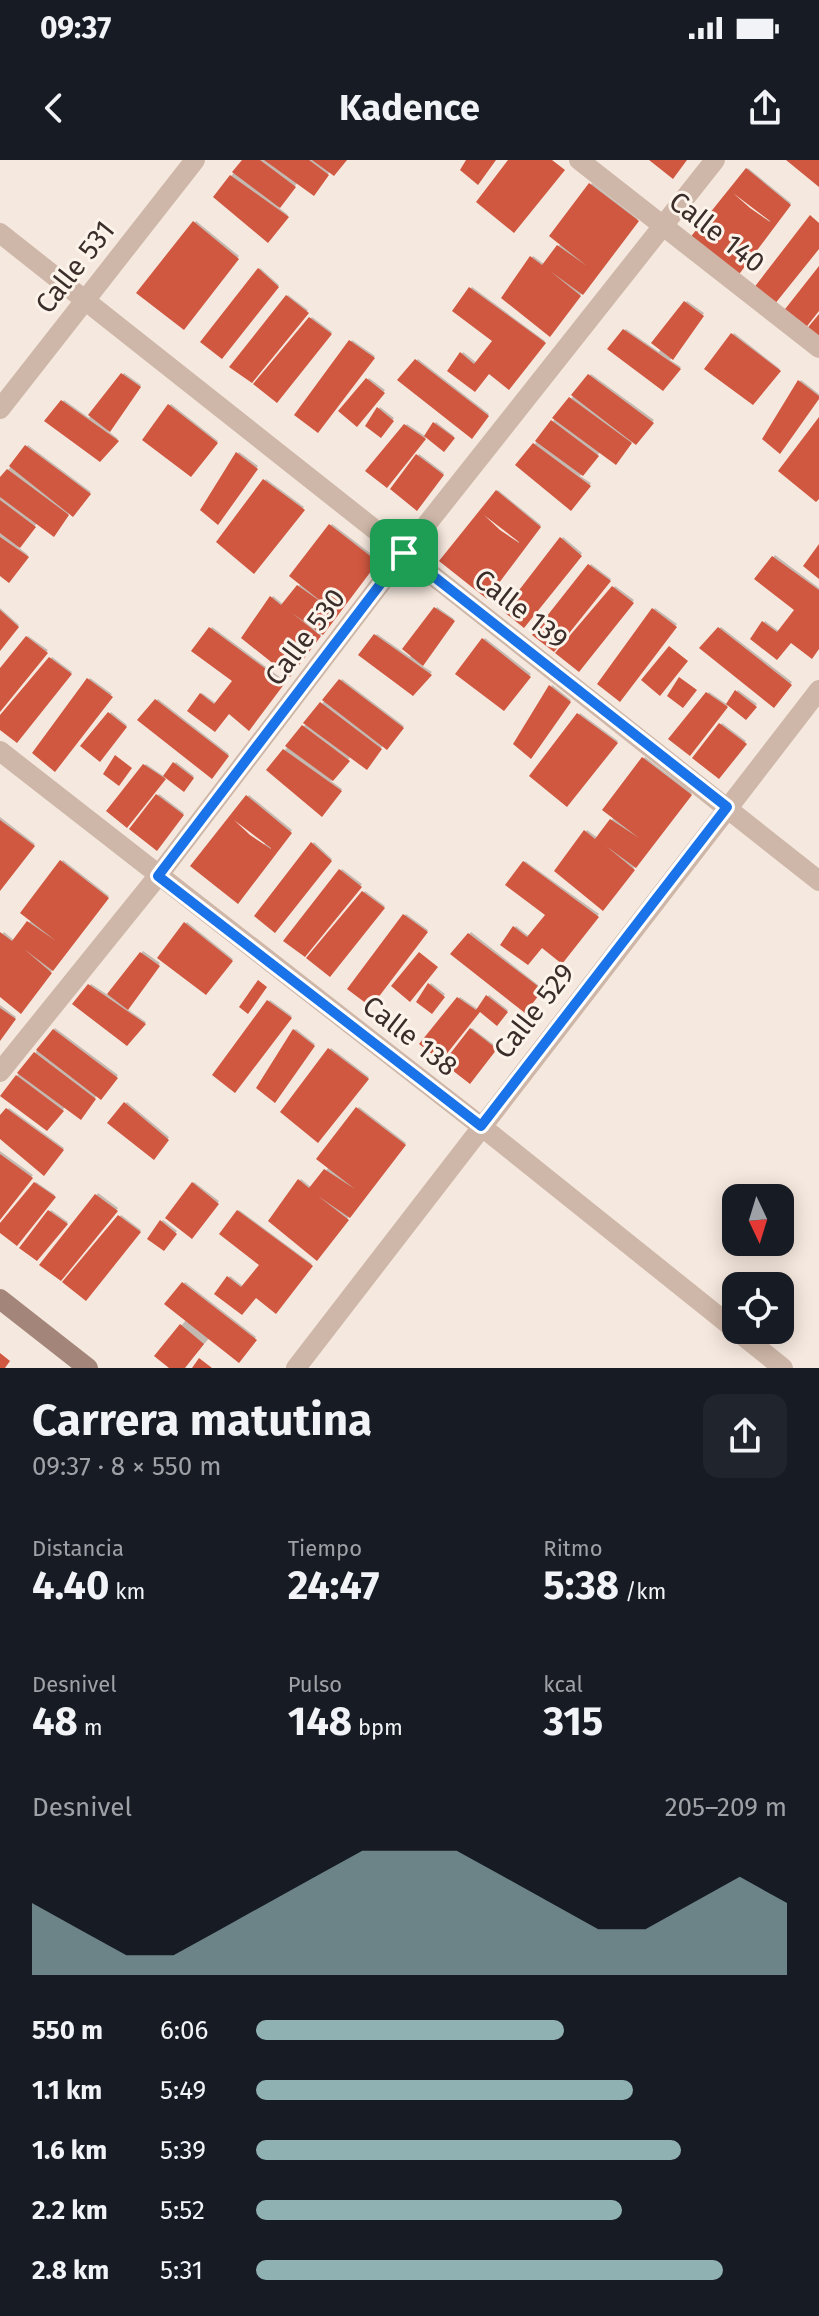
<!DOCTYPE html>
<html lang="es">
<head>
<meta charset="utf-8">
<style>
	:root { --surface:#171b24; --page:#20242c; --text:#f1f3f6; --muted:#9ea1a6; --accent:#90b1b2 }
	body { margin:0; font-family:"Fira Sans",sans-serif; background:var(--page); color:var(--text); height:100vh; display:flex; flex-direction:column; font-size:30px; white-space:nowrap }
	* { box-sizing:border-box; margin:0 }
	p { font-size:26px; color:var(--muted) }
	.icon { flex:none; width:44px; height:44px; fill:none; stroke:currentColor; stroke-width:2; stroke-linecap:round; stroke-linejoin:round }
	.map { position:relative; height:1208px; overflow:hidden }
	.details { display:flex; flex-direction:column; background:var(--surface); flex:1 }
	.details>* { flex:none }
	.needle { width:52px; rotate:176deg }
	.tools { position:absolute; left:722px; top:1024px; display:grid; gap:16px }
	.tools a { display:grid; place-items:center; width:72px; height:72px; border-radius:16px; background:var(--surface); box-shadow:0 4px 20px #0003; font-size:40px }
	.pin { position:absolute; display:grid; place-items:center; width:68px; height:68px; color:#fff; margin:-34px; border-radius:16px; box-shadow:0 4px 12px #0006 }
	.round { display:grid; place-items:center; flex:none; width:84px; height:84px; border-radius:16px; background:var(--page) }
	.head { display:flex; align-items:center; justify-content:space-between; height:136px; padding:0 32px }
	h1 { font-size:44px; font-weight:700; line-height:60px }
	.figures { display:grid; grid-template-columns:repeat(3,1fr); gap:12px; height:136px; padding:8px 32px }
	.figures div { display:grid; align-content:center }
	.figures b { font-size:40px; font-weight:700 }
	.figures small { font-size:22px; font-weight:400 }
	.figures p { font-size:22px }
	.chart { height:224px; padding:16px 32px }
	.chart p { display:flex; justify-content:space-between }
	.chart svg { width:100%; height:144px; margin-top:8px; fill:var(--accent); opacity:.7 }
	ul { padding:0 32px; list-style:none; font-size:26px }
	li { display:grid; grid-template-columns:128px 96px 1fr; align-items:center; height:60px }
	li i { height:20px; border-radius:10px; background:var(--accent) }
	.status { display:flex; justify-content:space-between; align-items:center; height:56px; padding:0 40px; background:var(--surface); direction:ltr }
	.status svg { height:22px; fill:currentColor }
	header { display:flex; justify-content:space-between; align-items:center; height:104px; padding:0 32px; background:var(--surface); font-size:36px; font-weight:700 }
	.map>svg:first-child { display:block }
</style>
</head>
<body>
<div class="status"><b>09:37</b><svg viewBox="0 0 49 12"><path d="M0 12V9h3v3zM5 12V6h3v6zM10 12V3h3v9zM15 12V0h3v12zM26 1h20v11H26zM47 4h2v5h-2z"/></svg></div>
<header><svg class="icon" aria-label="back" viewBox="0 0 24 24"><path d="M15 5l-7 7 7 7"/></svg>Kadence<svg class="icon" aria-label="share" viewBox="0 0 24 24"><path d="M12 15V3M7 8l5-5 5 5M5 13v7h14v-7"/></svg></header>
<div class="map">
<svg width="819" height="1208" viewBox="0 0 819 1208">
	<rect width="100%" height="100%" fill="#f5e8de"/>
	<path fill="#0003" fill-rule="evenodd" d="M244,0H345L330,11L314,34L298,22L278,47L288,55L268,80L215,36Z
		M748,8L791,43L736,114L692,79ZM733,32L771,59L770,61L749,50L732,34Z
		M592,23L638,59L550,175L503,137L533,96L544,104L561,83L552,76Z
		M196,61L239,96L184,167L139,132Z
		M260,108L279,125L222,196L203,182Z
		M472,127L545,181L509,228L489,212L450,210L463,192L477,203L495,181L454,150Z
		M288,135L308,150L251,220L232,207Z
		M687,141L704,153L670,200L681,207L662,228L610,189L626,169L659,192L661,189L654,183Z
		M312,157L332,172L277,240L256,224Z
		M734,173L780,209L753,243L707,208Z
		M352,180L375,196L317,271L297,255Z
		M418,199L489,254L472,276L400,220Z
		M124,213L141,225L108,271L118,279L100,300L47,261L64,240L89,258Z
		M591,214L654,260L636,282L633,280L616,302L601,291L580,316L591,323L571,349L534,285Z
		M369,218L385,230L357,264L341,251Z
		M801,220L819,234V237L765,279Z
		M171,244L218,281L191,314L144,280Z
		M380,247L394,258L381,275L367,266Z
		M436,262L454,276L444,289L427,276L387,325L368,310L407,264L425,276Z
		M28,285L91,332L73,354L70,351L54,374L38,362L18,387L28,395L8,420L0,413V320Z
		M239,292L258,306L217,363L202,350Z
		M419,294L444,313L417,348L392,329Z
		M266,319L304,347L254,411L218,382Z
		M498,330L541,365L487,436L442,401ZM484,355L520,380L519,382L499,372L483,357Z
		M332,364L378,399L290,515L243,477L273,436L284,445L301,423L292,416Z
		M563,377L582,393L524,465L506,450Z
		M775,395L819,428V487L791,480L752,479L765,461L780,472L797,450L757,419Z
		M591,404L611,419L554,489L535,475Z
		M615,426L634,440L579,509L558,493Z
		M437,447L454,459L421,505L432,512L413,534L361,494L377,474L410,497L412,495L404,488Z
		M0,448L19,465L0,489Z
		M655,448L677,464L620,539L599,523Z
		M212,467L285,521L249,568L229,552L190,550L202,533L217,544L235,521L194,490Z
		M721,467L792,522L774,545L702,488Z
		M28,476L48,490L0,550V511Z
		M485,478L531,514L504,548L458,513Z
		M52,497L72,512L17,581L0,568V559Z
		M90,518L112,534L55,609L35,593Z
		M342,519L404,566L387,588L383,585L367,608L351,596L331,621L342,629L322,654L269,610Z
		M552,525L571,540L531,596L551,527Z
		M738,530L757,544L746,558L729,544L690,593L671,579L709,532L728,545Z
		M158,539L229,594L211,617L140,560Z
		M111,552L127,565L100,599L83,585Z
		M580,553L618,581L567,645L532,615Z
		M722,563L746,581L719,617L695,598Z
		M645,597L692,633L603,748L557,711L587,670L598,678L614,657L605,650Z
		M176,602L194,616L184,629L166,616L127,665L108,651L146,604L165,617Z
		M159,634L184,653L157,688L132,669Z
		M249,635L292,670L237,741L192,706ZM234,659L266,682L263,686L232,662Z
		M0,657L35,684L0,728Z
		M314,682L332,699L275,770L256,756Z
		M63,700L109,736L21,851L0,834V777L4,772L15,781L32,759L23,752Z
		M525,701L599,754L562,801L542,785L503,784L516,766L530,777L548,755L508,724Z
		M342,709L362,724L304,794L285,780Z
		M365,731L385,746L330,814L309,798Z
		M406,754L428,770L371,845L350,829Z
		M187,762L233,799L206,832L160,798Z
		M471,772L542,828L525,850L453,793Z
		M143,791L160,803L127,849L146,862L127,883L75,844L91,824L108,835Z
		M431,823L445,834L432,851L419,842Z
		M489,835L508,850L497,863L480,849L440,899L421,884L460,837L479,850Z
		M270,840L292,856L235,931L215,915Z
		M0,845L16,857L0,878Z
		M55,868L118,915L101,937L97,935L81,957L66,946L47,969L2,935Z
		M472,868L497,887L470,922L446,903Z
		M296,869L315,884L274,940L294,870Z
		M331,888L369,917L318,981L283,951Z
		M127,942L169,977L154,998L109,963Z
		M359,947L406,983L317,1098L271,1061L301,1019L312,1028L329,1007L319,999Z
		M9,948L64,988L44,1013L0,976V958Z
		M0,991L33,1015L0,1058Z
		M36,1022L55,1035L17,1083L0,1070V1066Z
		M194,1022L219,1041L192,1076L168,1057Z
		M98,1033L118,1048L60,1118L42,1105Z
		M51,1050L68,1062L37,1098L22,1087Z
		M239,1050L312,1104L276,1151L256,1135L217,1134L230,1116L244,1127L262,1104L222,1074Z
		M121,1055L141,1070L86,1138L65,1122Z
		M163,1060L177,1071L163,1088L150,1078Z
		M185,1122L256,1177L239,1200L210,1177L184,1208H172L181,1166L187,1159L167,1143Z"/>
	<path fill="#d05841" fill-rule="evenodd" d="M242,0H260L296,27L280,48L232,12Z
		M264,0H309L329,15L314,36Z
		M312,0H347L334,16Z
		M466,0H496L478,25L460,10Z
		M508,0H552L565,10L514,73L476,42Z
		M649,0H687L673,19Z
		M786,0H819V27Z
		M746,8L791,45L737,117L689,79ZM733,33L770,61V62L750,48Z
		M230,15L289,57L268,83L213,37Z
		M589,23L639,61L583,135L550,111L581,136L550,177L501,138L530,96L542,105L557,85L587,106L549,76Z
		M810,55L819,63V89L774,145L753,129Z
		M193,61L239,99L184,170L136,133Z
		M819,106V151L804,170L782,153Z
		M258,108L279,127L222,199L200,182Z
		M469,127L546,183L509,230L489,214L475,232L447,211L460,192L474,204L492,181L452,151Z
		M286,135L309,153L252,223L229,207Z
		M684,141L704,156L673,200L651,183Z
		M819,154V182L805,171Z
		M309,157L332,174L277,243L253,224Z
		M623,169L681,209L663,231L607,189Z
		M731,173L781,211L753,245L704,209Z
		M349,180L375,198L318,273L294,255Z
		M415,199L489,256L472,279L397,220Z
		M121,213L141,227L110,272L88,255Z
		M588,214L654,263L636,285L571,235Z
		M366,218L385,233L357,267L338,251Z
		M798,220L819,236V239L780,294L762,279Z
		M569,237L632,283L616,305L552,258Z
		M61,240L119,281L100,302L44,261Z
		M168,244L218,283L191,317L142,280Z
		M377,247L394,261L381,278L365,266Z
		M819,257V339L816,342L778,311Z
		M551,260L599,296L583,316L535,281Z
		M433,262L455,278L444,292L424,276Z
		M404,264L426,279L387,328L365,311Z
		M533,283L591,326L571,351L515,305Z
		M25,285L91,334L73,357L9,306Z
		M236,292L258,309L218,365L200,350Z
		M416,294L444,315L417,351L390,329Z
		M7,309L69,355L54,377L0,337V317Z
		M263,319L305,350L254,414L216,382Z
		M496,330L541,367L487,439L439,401ZM484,355L519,382V383L500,370Z
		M0,340L36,367L20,388L0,373Z
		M329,364L378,402L323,475L292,453L321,476L290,517L241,478L270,436L281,445L297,425L327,446L289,416Z
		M0,377L29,397L9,423L0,416Z
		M560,377L582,396L524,468L503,451Z
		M819,384V419L803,406Z
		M772,396L819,430V489L812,499L791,483L777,500L750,479L762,461L777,472L794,450L754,419Z
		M588,404L611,421L554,492L532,475Z
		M612,426L634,443L579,512L555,493Z
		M434,447L455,461L423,506L402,489Z
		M652,448L677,467L620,542L597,524Z
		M0,450L19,467L0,491Z
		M209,467L285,523L249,571L229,554L215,572L187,551L200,533L214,544L232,521L191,491Z
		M718,467L792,525L774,548L699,488Z
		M374,474L432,515L413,536L358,495Z
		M26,476L48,493L0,552V508Z
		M482,478L531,517L504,551L455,514Z
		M669,486L688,501L660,536L641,520Z
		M49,497L72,514L17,583L0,570V555Z
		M679,517L697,530L683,548L667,536Z
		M87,518L113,537L55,612L32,593Z
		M339,519L404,568L387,590L322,540Z
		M549,525L571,542L531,599L513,584Z
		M735,530L757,547L746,560L726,544Z
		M706,532L728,547L690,596L668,579Z
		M155,539L229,596L212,619L137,560Z
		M320,542L382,589L367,610L303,563Z
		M108,552L127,567L100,602L80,586Z
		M577,553L618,583L567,647L529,616Z
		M719,563L747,584L719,619L692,598Z
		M302,565L350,601L333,621L285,586Z
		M283,589L342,631L322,657L266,610Z
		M115,595L132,608L119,626L103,614Z
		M642,597L692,635L636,708L606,686L635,710L603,751L554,711L584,670L595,679L610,659L639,678L602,650Z
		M173,602L194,618L184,632L163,616Z
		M143,604L166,619L127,668L106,651Z
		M156,634L184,655L157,691L129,669Z
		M246,635L292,673L238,744L190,706ZM234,660L271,688V689L250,675Z
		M0,660L35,686L0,731Z
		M311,682L332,701L275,773L254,756Z
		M60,700L109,738L53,811L24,789L52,813L21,854L0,837V772L12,781L27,761L56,781L20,753Z
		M523,701L599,757L562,804L542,788L528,805L500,785L513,766L527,777L545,755L505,725Z
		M339,709L362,727L305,797L283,781Z
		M362,731L385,748L330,817L306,798Z
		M403,754L428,772L371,847L347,829Z
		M184,762L233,801L206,835L157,798Z
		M468,773L543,830L525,853L450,794Z
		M140,792L160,806L128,850L107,834Z
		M419,792L438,807L410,842L391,826Z
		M258,820L267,827L248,854L239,847Z
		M428,823L445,837L432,854L416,842Z
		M88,824L146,864L127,886L72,844Z
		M486,835L508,852L497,866L480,852L441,901L419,884L457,837L476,850Z
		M267,840L292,858L235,933L212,915Z
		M0,848L16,859L0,881Z
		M470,868L497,889L470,924L443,903Z
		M53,869L118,918L101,940L36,890Z
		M293,869L315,886L275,943L256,928Z
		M328,888L369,919L318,983L280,952Z
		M34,892L96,939L81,960L17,913Z
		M16,915L64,951L47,971L0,936Z
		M124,942L169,980L154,1000L107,963Z
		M356,947L406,985L350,1058L318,1036L349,1060L317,1101L268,1061L298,1019L309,1028L324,1009L355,1029L316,999Z
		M6,948L64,990L44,1016L0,979V955Z
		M0,994L33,1018L0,1060Z
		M34,1022L56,1037L17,1086L0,1073V1063Z
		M192,1022L219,1044L192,1079L165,1058Z
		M95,1034L118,1051L61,1121L39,1105Z
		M48,1050L68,1064L37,1101L19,1088Z
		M237,1050L313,1106L276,1154L256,1138L242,1155L214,1134L227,1116L241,1127L259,1105L219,1074Z
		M118,1055L141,1072L86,1141L62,1122Z
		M160,1060L177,1074L164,1091L147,1079Z
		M182,1122L257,1180L239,1203L164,1144Z
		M180,1164L204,1184L185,1208H169L154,1196Z
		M0,1193L10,1201L5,1208H0Z
		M199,1198L212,1208H192Z"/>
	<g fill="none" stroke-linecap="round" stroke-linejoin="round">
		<path stroke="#ceb7a8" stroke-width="20" d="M579,0L819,188
			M0,73L819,721
			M0,249L195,0
			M0,591L481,966L783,1208
			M0,912L158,716L404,393L715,0
			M296,1208L819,530"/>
		<path stroke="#a38579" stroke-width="20" d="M0,1139L88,1208"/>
	</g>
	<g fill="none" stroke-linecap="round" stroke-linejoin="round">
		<defs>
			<path id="route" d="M404,393L727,647L481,966L158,716Z"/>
		</defs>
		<use href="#route" stroke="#fff" stroke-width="16"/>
		<use href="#route" stroke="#1a73e8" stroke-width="10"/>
	</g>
	<g text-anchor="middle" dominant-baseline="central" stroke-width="6" stroke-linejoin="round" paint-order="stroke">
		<g font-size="28" fill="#3b2d29" stroke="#fcf3eb">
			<text transform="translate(717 72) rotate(38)">Calle 140</text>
			<text transform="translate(75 107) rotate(-52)">Calle 531</text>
			<text transform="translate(521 449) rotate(38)">Calle 139</text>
			<text transform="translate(305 477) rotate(-53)">Calle 530</text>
			<text transform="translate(534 851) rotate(-52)">Calle 529</text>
			<text transform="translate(410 876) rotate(38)">Calle 138</text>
		</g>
	</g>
</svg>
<div class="tools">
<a><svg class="needle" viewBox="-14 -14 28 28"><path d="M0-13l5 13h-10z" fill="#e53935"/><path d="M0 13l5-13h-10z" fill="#9ea1a6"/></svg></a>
<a><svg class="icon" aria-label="locate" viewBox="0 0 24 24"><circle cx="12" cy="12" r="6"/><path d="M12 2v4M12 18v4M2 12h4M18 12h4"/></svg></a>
</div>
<div class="pin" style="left:404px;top:393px;background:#1e9e55"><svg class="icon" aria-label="arrive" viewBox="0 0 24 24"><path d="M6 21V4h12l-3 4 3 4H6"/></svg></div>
</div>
<section class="details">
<div class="head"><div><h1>Carrera matutina</h1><p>09:37 · 8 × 550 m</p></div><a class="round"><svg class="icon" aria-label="share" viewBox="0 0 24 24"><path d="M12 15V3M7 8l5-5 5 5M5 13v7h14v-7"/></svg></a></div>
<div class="figures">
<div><p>Distancia</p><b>4.40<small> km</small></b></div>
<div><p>Tiempo</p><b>24:47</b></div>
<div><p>Ritmo</p><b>5:38<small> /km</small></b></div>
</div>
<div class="figures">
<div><p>Desnivel</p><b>48<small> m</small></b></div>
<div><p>Pulso</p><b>148<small> bpm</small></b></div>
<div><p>kcal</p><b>315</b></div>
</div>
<div class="chart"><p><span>Desnivel</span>205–209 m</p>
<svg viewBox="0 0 160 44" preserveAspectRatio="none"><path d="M0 44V22L10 30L20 38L30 38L40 30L50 22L60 14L70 6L80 6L90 6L100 14L110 22L120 30L130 30L140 22L150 14L160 22V44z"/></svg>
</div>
<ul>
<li><b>550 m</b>6:06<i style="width:58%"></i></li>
<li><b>1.1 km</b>5:49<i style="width:71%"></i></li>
<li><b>1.6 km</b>5:39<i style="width:80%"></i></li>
<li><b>2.2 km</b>5:52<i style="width:69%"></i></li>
<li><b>2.8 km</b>5:31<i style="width:88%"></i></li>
</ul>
</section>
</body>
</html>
